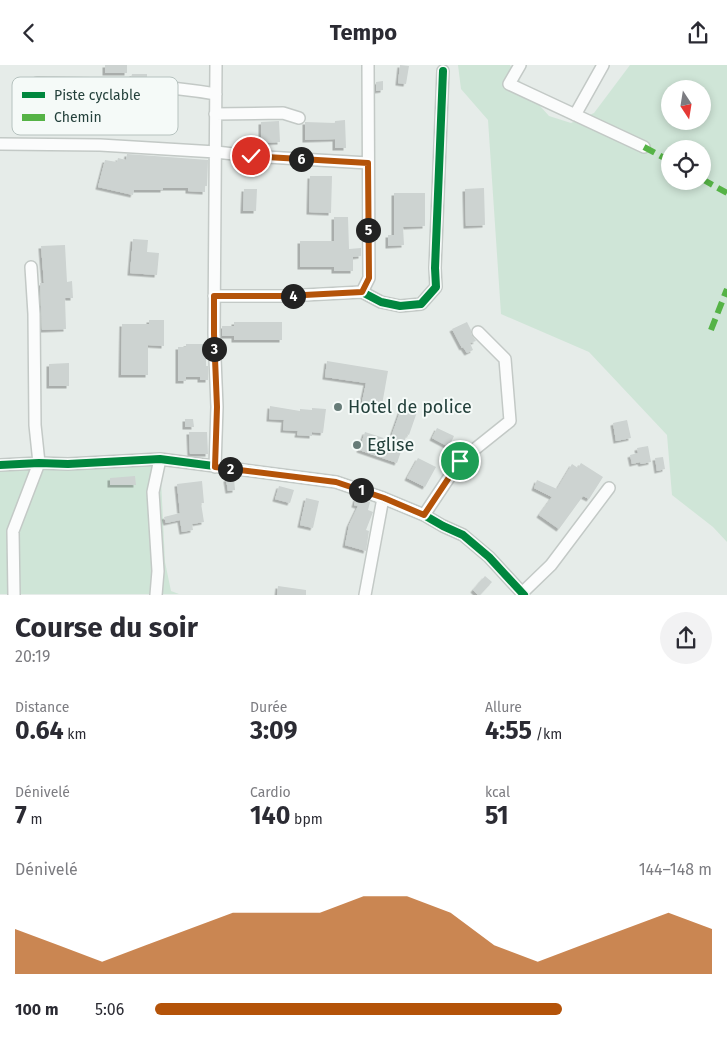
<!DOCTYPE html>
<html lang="fr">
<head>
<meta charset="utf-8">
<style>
	:root { --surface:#fff; --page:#f2f2f3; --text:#2b2b33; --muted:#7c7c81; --accent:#b45309 }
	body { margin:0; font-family:"Fira Sans",sans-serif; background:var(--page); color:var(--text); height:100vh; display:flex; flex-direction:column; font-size:19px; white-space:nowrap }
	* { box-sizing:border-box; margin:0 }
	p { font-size:16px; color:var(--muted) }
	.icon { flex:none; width:28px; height:28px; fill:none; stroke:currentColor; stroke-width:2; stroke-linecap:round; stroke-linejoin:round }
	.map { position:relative; height:530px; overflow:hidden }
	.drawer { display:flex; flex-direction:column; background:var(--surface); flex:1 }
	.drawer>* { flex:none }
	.needle { width:32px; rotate:168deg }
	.fabs { position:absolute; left:661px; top:15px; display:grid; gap:10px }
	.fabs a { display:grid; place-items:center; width:50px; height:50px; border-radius:50%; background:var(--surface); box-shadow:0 2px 8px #0003; font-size:25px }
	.pin { position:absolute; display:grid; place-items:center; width:42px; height:42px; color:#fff; margin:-21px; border:2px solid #fff; border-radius:50%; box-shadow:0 1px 5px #0007 }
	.km { position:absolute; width:25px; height:25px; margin:-12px; border-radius:50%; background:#222; color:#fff; font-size:14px; line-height:25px; text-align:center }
	.round { display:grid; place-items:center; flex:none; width:52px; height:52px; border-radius:26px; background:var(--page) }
	.head { display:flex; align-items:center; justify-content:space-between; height:85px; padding:0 15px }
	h1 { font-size:28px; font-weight:700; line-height:38px }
	.stats { display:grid; grid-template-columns:repeat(3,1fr); gap:8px; height:85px; padding:5px 15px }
	.stats div { display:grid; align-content:center }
	.stats b { font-size:25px; font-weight:700 }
	.stats small { font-size:14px; font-weight:400 }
	.stats p { font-size:14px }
	.chart { height:140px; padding:10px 15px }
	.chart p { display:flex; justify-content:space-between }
	.chart svg { width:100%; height:90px; margin-top:5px; fill:var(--accent); opacity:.7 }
	ul { padding:0 15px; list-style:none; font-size:16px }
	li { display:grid; grid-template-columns:80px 60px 1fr; align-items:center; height:38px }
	li i { height:12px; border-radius:6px; background:var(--accent) }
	header { display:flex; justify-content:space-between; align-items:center; height:65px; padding:0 15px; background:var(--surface); font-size:22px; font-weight:700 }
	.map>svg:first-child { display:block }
</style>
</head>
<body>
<header><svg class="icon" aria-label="back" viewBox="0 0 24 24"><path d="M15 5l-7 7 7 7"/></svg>Tempo<svg class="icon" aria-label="share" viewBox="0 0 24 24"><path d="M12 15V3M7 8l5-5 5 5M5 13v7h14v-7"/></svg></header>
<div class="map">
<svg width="727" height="530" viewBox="0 0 727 530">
	<defs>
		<filter id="shadow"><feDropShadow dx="-2.5" dy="2.5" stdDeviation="0" flood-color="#0004"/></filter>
	</defs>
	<rect width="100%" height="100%" fill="#e6ece9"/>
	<path fill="#cfe5d7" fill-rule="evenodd" d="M458,0H510L525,24L549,51L571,58L594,48L630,0H727V477L713,462L672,430L667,370L589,287L501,249L488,55L461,24ZM670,24H702V56H670ZM670,84H702V116H670Z
		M160,394L165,497L171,526L179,529H0V402Z"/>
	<path fill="#cdd3d1" filter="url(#shadow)" d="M105,0H127V8H105Z
		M400,0L409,1L406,19L398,18Z
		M132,9H147V14L131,13Z
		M383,16V25L376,26V17Z
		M345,55L346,83H335V74L305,75V57L335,58V56Z
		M279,56L280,77L261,78V57Z
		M127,89L208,95L207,121H205V127L188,126V123H163V125H134L133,130L98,122L105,95L117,97L118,93L126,95Z
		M310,111H332L331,148L309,147Z
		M484,123L485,160L466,161L465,124Z
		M244,124H257L256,146H243Z
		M394,128H425V161L403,162L404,180L388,181V170H394Z
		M334,152H348L349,184L361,183V191L353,192V206H334V202H300V176H334Z
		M133,174L148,175L147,187L159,188L157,210L130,208Z
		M65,180L67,217L72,216L73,233H65L66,264L42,265L40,218H44L41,181Z
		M149,255H164V281L148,280V310H121L122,259H149Z
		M234,257H282V275H234V271H222V261H234Z
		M467,257L471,265V269L476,276L470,278L473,285L467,288L463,282L462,283L452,264Z
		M186,279H206V301H208V315H200V312H186V316H178V282H186Z
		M327,296L388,306L382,340L362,337L366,318L325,312Z
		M69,298V321H49V299Z
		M270,341L300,346V344L312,345V343L326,344L323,368L312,367V371L297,370L298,366L283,365L284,355L269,354Z
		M402,341L417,347L409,370L407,369L397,398L359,385L365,367L390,375Z
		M185,354H193L194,362H185Z
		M627,355L631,373L616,376L613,358Z
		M437,363L454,371L449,382L432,373Z
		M189,367H207L208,389H190Z
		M648,381L651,397L641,399L640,397L632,399L630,390L638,388L637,383Z
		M663,392L665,404L657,406L655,393Z
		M418,393L436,402L425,422L407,413Z
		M581,398L603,412L589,434L583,431L559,464L539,450L552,432L534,423L537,415L557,424L572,399L578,403Z
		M135,411L136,420H110V413Z
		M234,413L235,425L228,426L226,414Z
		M202,416L204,438H201L204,457L192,459L193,465L182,467L180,455L166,458L164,452L180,448L177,419Z
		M279,421L294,425L290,438L275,434Z
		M306,433L319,436L313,463L300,460Z
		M356,433L370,437L368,445L373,447L366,465L369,466L366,486L345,480L349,460L358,441L354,440Z
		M485,511L492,517L480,530H478L473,525Z
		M278,521L306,525V530H277Z"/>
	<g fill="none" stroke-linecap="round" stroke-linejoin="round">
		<defs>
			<path id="minor" d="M520,0L509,19L644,82
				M37,18C97,19 157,19 216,29
				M215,49L283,48L299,53
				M575,50L603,0
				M0,79L100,80L216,87L251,91L368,98
				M362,227L369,213L368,0
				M214,231H285L362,227L381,237L400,241L421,239L436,222L435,203L443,6
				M0,400L39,398L68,399L160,394L336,417L383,433L424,450L443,461L463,470L489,492L524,530
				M215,402L217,342L214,269L216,0
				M424,450L460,396L510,356L505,294L478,267
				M522,528L551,500L609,423
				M14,530L13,466L39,398L35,360L34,249L31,202
				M156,530L158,506L153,427L160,394
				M365,530L383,433"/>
		</defs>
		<use href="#minor" stroke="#c3c9c6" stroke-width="14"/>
		<use href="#minor" stroke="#fbfcfc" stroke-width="11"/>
		<path stroke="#55b346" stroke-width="6" stroke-dasharray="12 6" stroke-linecap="butt" d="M644,82L670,96
			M702,114L727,128
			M711,265L727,224"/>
		<defs>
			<path id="cycleway" d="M214,231H285L362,227L381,237L400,241L421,239L436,222L435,203L443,6
				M0,400L39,398L68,399L160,394L336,417L383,433L424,450L443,461L463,470L489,492L524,530"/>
		</defs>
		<use href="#cycleway" stroke="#f5faf8" stroke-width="11"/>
		<use href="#cycleway" stroke="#00873e" stroke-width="8"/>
	</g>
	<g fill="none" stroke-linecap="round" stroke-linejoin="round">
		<defs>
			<path id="route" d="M251,91L368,98L369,213L362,227L285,231H214V269L217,342L215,402L336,417L384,433L424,450L460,396"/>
		</defs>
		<use href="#route" stroke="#fff" stroke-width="10"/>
		<use href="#route" stroke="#b45309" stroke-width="6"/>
	</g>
	<g fill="#677c78" stroke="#f5faf8" stroke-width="2">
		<circle cx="338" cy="342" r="5"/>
		<circle cx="357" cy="380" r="5"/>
	</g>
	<g text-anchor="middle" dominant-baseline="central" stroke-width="4" stroke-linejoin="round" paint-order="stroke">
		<g font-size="18" fill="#23403b" stroke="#f5faf8" text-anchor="start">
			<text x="348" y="342">Hotel de police</text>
			<text x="367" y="380">Eglise</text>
		</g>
	</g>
	<rect x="12" y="12" width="166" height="58" rx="8" fill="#f5faf8" stroke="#b6c2bf" stroke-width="1"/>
	<rect x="22" y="27" width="23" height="6" fill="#00873e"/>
	<rect x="22" y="49" width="23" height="7" fill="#55b346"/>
	<g font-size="14" fill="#23403b">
		<text x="54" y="35">Piste cyclable</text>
		<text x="54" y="57">Chemin</text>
	</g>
</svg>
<div class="fabs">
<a><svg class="needle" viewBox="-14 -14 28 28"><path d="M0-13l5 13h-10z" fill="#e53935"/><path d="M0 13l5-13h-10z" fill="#7c7c81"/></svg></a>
<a><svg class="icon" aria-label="locate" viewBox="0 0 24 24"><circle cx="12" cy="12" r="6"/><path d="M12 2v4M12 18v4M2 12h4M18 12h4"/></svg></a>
</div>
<div class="pin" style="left:460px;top:396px;background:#1e9e55"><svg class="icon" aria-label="arrive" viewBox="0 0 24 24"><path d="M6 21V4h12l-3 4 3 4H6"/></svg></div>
<div class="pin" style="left:251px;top:91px;background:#d93025"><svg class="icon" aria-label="check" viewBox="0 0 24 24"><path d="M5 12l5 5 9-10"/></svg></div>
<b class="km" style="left:361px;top:425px">1</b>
<b class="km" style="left:230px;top:404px">2</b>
<b class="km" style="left:214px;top:284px">3</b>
<b class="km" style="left:293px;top:231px">4</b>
<b class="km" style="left:368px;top:165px">5</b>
<b class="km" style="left:301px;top:94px">6</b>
</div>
<section class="drawer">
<div class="head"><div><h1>Course du soir</h1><p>20:19</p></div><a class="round"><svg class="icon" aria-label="share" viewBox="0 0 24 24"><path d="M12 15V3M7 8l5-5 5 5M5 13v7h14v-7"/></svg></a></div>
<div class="stats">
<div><p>Distance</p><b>0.64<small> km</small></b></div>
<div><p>Durée</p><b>3:09</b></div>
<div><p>Allure</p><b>4:55<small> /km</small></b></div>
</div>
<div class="stats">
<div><p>Dénivelé</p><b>7<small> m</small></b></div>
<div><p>Cardio</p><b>140<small> bpm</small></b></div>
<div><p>kcal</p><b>51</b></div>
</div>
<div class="chart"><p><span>Dénivelé</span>144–148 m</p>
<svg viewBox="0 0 160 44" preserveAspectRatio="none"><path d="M0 44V22L10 30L20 38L30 30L40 22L50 14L60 14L70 14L80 6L90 6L100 14L110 30L120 38L130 30L140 22L150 14L160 22V44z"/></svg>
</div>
<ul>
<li><b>100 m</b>5:06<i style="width:73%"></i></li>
</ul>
</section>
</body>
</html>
